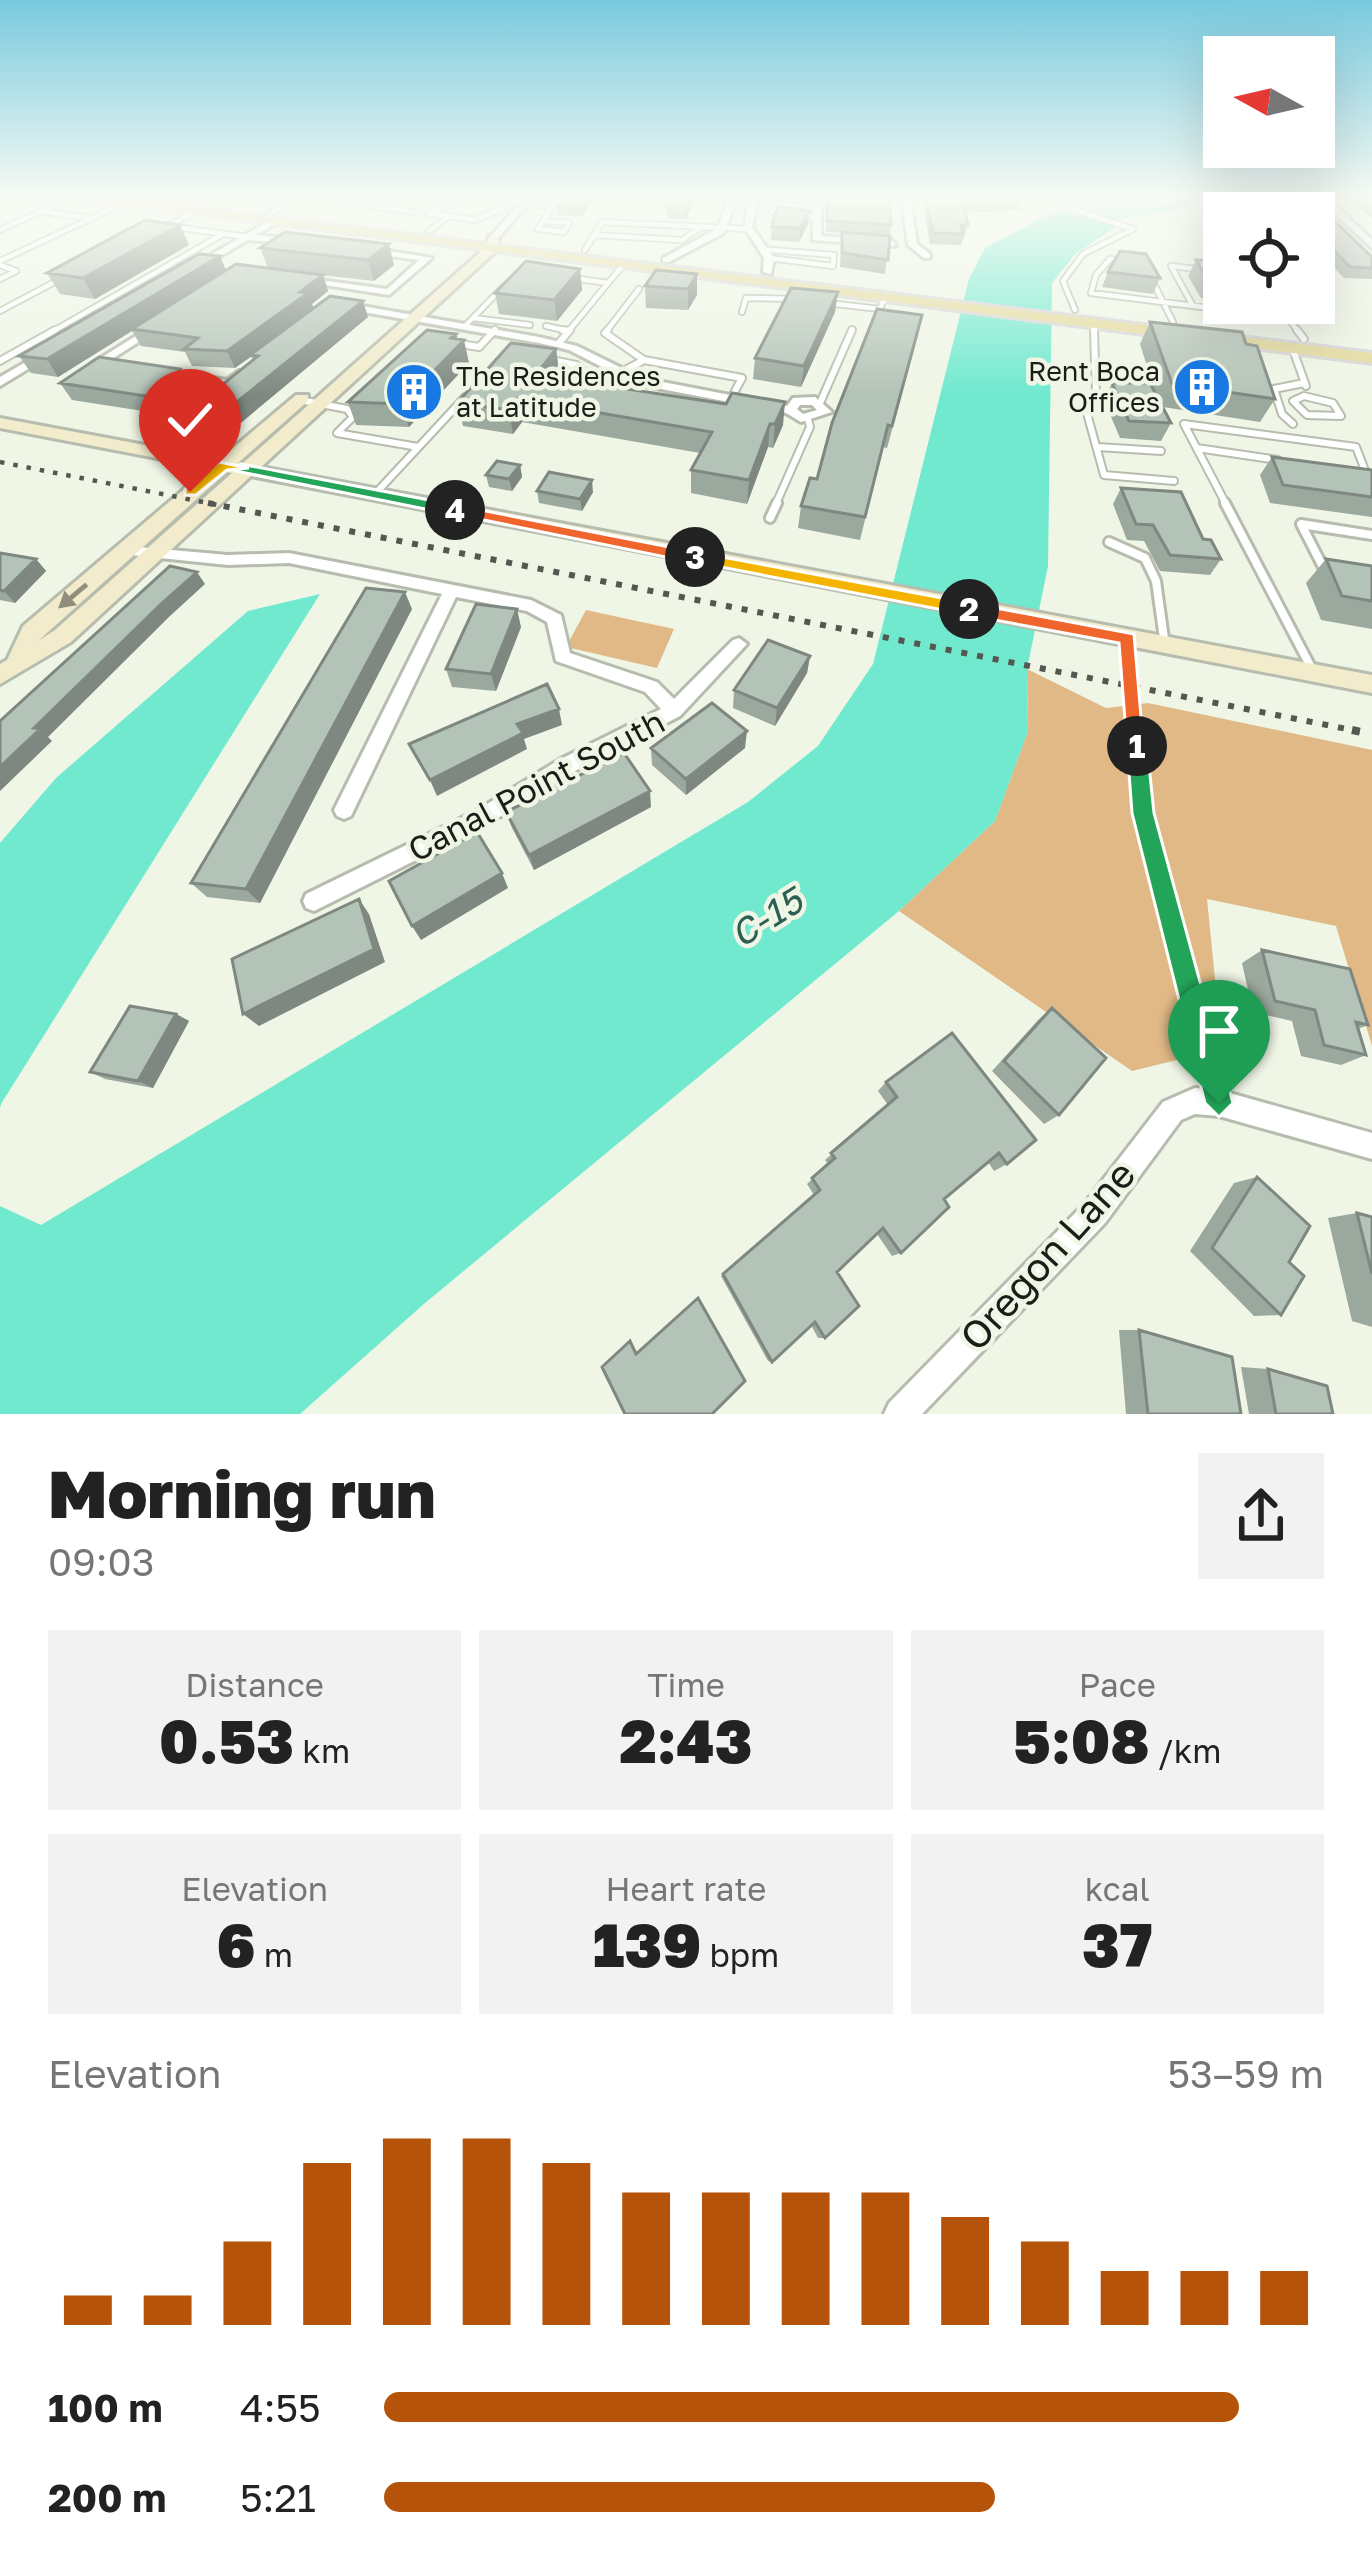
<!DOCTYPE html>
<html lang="en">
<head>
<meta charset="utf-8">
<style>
	:root { --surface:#fff; --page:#f2f2f2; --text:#222; --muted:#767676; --accent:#b45309 }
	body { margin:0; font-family:"Golos Text",sans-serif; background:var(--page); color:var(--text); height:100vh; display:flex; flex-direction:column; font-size:45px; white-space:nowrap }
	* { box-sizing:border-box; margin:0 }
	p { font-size:39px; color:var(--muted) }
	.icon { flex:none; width:66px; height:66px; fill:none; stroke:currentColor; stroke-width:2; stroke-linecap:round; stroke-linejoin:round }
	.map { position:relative; height:1414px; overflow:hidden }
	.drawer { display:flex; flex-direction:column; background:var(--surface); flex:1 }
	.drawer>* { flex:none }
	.needle { width:78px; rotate:278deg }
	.fabs { position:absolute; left:1203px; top:36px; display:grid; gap:24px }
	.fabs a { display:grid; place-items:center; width:132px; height:132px; border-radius:0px; background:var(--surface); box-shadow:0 12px 48px #0002; font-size:60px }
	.pin { position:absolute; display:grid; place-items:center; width:102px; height:102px; color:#fff; margin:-123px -51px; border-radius:50% 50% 50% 0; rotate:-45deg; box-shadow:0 0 12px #0007 }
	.pin .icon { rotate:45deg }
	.km { position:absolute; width:60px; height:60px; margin:-30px; border-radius:50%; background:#222; color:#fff; font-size:33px; line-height:60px; text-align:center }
	.round { display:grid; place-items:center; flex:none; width:126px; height:126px; border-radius:0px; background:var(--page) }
	.summary { display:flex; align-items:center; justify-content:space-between; height:204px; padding:0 48px }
	h1 { font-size:66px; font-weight:800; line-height:90px }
	.stats { display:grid; grid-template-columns:repeat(3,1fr); gap:18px; height:204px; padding:12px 48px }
	.stats div { display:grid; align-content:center; border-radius:0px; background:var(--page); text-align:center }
	.stats b { font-size:60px; font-weight:800 }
	.stats small { font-size:33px; font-weight:400 }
	.stats p { font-size:33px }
	.chart { height:336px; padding:24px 48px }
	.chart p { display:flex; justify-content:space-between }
	.chart svg { width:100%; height:216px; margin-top:12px; stroke:var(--accent); stroke-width:6 }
	ul { padding:0 48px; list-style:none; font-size:39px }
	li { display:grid; grid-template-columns:192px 144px 1fr; align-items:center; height:90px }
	li i { height:30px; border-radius:15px; background:var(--accent) }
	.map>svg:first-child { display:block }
</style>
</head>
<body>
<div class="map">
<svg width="1372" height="1414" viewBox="0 0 1372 1414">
	<rect width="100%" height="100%" fill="#eff6e6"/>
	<path fill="#e0b986" d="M586,610L674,629L657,668L566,647Z
		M1027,669L1106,708L1148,703L1372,750V1046L1336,926L1207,899L1222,1049L1132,1071L899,911L995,821L1028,731Z"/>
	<path fill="#70e9cf" d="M1093,198H1211L1166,212L1103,221L1116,227L1076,253L1052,283L1048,566L1027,669L1028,731L995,821L899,911L425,1303L300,1414H0V1206L41,1225L748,802L818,746L873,664L969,279L985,248L1061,208L1078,214L1093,208L1088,202Z
		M320,594L1,1104L0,1108V843L56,778L248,611Z"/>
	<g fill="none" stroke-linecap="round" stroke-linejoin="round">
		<defs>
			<path id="lane-far2" d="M318,198L413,212
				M460,198L428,213L475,220L510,205
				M483,198L552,207
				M638,198H717
				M1066,207L1133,229L1083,254L1063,281L1075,310
				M260,211L283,198
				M43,212L91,218
				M272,213L296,198
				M816,218L772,212L779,205L817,207
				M543,221L569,223L564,232L538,229Z
				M543,221L559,198
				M175,227L247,237
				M163,229L195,212
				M0,230L70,198
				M429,231L447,218
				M594,235L682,240L701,227
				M760,249L834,255L833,266L769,258
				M585,250L602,222L749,229
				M0,261L124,203
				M1124,261L1110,259L1096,275L1091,293L1289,318
				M0,265L16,271L0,279
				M1150,276L1173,322
				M571,278L608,283L624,264
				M827,303L880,309L886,295
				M1277,303L1299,333
				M1193,306L1171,266L1224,272
				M0,311L62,278
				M742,312L746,298L798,299
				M473,318L530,325
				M1094,321V333
				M466,325L504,286
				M546,326L569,331
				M50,333L223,234
				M567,333L608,283
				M605,333L639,289"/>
			<path id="lane-far1" d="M562,330L569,331
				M608,330L605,333L644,360L742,378L728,404
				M1094,330L1096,395L1085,406L1104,475L1174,481
				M1297,330L1304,339
				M454,343L479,347L495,330
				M558,344L570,330
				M1292,347L1306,386
				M547,359L576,365L601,385
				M0,361L55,330
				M599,384L644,360
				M1304,396L1333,403L1341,416L1307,415L1293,401Z
				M300,400L347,409L353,417
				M820,403L852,330
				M361,409L337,433L418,447
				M187,417L205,403
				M1184,424L1356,447L1366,473
				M1184,424L1227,506
				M1293,424L1282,414L1274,389L1304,383
				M1098,447L1161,451
				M1197,448L1278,460
				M375,494L465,397
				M775,506L810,427L808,419"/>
			<path id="lane" d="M1225,503L1314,673
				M770,518L777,503
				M1109,542L1145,558L1156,581L1165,646
				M1330,566L1322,565L1301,524L1372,535"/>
			<path id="street" d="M525,198H533L496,241H490V237Z
				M729,198H737L724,233L669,262H663V258L717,229Z
				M750,198H758L752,227L774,258L771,274L763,272L764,258L744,227Z
				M837,198H850L821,208V236L893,241L896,246L813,240V207Z
				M902,198H910L917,244L930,254V258H924L908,245Z
				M1318,198H1327L1372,240V248Z
				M274,218L277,223L256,235L296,239L299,244L248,240L198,269L190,267Z
				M371,248L432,258L389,295L299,281L304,278L387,289L419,260L368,253Z
				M345,303L539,337L577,346L642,378L787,406L793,398L815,397L832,412L801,422L786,413L635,384L569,350L539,343L341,308L340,306ZM800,405H812L817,410L803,414L797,409Z
				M155,324L159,325V329L101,366L91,364Z
				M43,352L53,354L0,386V377Z
				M161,371L227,380L239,371L249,373L229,388L157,376L155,374Z
				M126,546L228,555L289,553L531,600L561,615L570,653L657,682L674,699L733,640L739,638L747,644L680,716L573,772L488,824L314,911L306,908L303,901L306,894L474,812L559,760L661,709L645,692L556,661L547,622L527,611L456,597L351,816L344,819L337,816L334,810L442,594L289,563L228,565L121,554V548Z
				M1195,1088L1219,1090L1372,1133V1159L1219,1116L1195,1114L1181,1120L1105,1223L922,1414H884L889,1403L1085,1203L1163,1102Z"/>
			<path id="secondary" d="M489,236L499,239L496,251L261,467L1372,675V693L251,476L71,642L0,684V664L7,660L23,626L209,468L0,428V418L220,459L296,395H308V401L238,463H243L486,247ZM227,472L232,473L55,630L38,641Z"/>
			<path id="primary" d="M76,198H112L1372,353V363Z"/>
		</defs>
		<use href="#lane-far2" stroke="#b7bdae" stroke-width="8"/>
		<use href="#lane-far1" stroke="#b7bdae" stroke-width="10"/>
		<use href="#lane" stroke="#b7bdae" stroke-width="14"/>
		<use href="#street" stroke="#b7bdae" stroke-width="6"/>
		<use href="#secondary" stroke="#b7bdae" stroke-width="6"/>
		<use href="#primary" stroke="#d6d6d5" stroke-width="6"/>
		<path stroke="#a5aa9e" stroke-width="4.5" stroke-dasharray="10 6" stroke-linecap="butt" d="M1129,657L1136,733"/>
		<path stroke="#a5aa9e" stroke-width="6" stroke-dasharray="14 8" stroke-linecap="butt" d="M1136,730L1143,813L1200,1029"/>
		<path stroke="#a5aa9e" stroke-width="8" stroke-dasharray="18 9" stroke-linecap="butt" d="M1199,1026L1213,1080"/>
		<use href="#lane-far2" stroke="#fff" stroke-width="4.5"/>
		<use href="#lane-far1" stroke="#fff" stroke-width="6"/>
		<use href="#lane" stroke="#fff" stroke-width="8"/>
		<use href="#street" fill="#fff" fill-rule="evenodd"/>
		<use href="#secondary" fill="#f2eccc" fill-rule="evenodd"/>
		<use href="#primary" fill="#e4d99a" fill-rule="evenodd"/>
		<path stroke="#545850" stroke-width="4.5" stroke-dasharray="4.5 9" stroke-linecap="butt" d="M0,462L223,506"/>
		<path stroke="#545850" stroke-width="6" stroke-dasharray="6 10" stroke-linecap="butt" d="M208,503L1367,733"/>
		<path stroke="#545850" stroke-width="8" stroke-dasharray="8 14" stroke-linecap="butt" d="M1352,730L1372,734"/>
	</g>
	<path fill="#9ba89d" d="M563,198H594L581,217L558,215L557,206Z
		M669,198H693V205L686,219L667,218L666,204Z
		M922,198H1030L1023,201L1020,210L965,213L968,225L961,245L930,244Z
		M1347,198H1372V219Z
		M827,200L891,225L885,274L840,267L842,233L826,232Z
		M1288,204L1319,206L1372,257V279L1344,278L1314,246V213H1284Z
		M808,224L799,242L771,240L772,227Z
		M285,232L394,265L374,281L295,272L323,275L328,291L312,304L314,308L368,317L237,426L208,422L198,404L253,360L251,357L235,368L192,366L185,352L141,346L132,331L58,377L31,373L19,356L220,256L226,270L268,268L260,248Z
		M189,245L95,299L60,294L47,273Z
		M1196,260L1224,261V301L1201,298L1188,276Z
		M580,269L582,290L557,321L499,314L495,293Z
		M1108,272L1160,278L1153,294L1102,287Z
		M697,274V295L688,310L646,308L645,286Z
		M835,312L801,387L753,379L755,358Z
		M1150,322L1246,344L1275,399L1260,422L1163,407L1171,423L1161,441L1120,438L1104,400L1112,383L1156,395L1140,344Z
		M456,334L469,363L409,427L356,425L348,402Z
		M918,335L887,448L883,447L860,540L798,528L801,506L817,479Z
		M556,349L559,371L557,374L783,425L773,448L768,447L747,504L691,493V470L700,453L522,422L513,434L463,426L457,403Z
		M60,383L189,386L162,414L72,400Z
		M1272,457L1372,470V517L1270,503L1260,475Z
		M520,465L522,477L512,491L489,487L486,475Z
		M1121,488L1203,539L1221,559L1210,575L1160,571L1144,541L1127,540L1113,504Z
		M537,491L593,492L582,511L539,503Z
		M0,553L36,559L46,571L15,603L0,600Z
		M1326,559L1372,566V629L1321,620L1306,583Z
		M412,609L260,903L207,897L191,883Z
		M521,627L496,691L452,687L446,669Z
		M810,656L807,673L775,726L733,708L734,690Z
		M651,748H745L686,795L652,765Z
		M651,807L534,870L512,828L506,812Z
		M1262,950L1368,1025L1358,1029L1366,1055L1341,1065L1301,1056L1292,1021L1253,1012L1242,963Z
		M1052,1008L1059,1115L1044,1124L992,1071L1039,1019Z
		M176,1014L189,1021L153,1088L105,1079L90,1072Z
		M952,1033L1007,1164L994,1171L988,1162L944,1199L901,1253L892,1256L877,1234L837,1272L825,1338H818L811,1325L772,1362L768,1361L721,1276L814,1195L807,1184L828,1164L825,1160L888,1105L878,1091L886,1082Z
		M1257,1177L1289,1262L1281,1315L1254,1316L1190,1251L1234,1183Z
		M1357,1213L1372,1217V1327L1352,1321L1328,1218Z
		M1119,1330H1139L1241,1414H1126Z
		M1241,1367L1268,1369L1333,1414H1249Z"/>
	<path fill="#7e8880" d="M587,198H594L581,217L580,208Z
		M689,198H693V205L686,219V205Z
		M810,211L808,224L799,242L800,228Z
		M180,225L189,245L95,299L83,278Z
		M389,244L394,265L374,281L368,260Z
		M220,256L226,272L58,377L47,359Z
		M580,269L582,290L557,321L554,300Z
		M697,274V295L688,310V289Z
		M323,275L328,291L312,304L314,310L235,368L227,351Z
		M838,292L835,312L801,387L804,366Z
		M363,301L368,317L237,426L228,409Z
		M456,334L458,346L464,340L469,363L409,427L402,404Z
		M556,349L559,371L542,394L539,371Z
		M180,369L189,386L162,414L152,397Z
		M518,399L522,422L513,434L509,410Z
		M785,402L783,425L773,448L775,424Z
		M770,424L768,447L747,504L749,480Z
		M520,465L522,477L512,491L509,479Z
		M592,480L593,492L582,511L580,499Z
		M36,559L46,571L15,603L4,591Z
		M197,572L205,584L170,616L48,737L52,741L0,791V767L34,728L161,604Z
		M405,592L412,609L260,903L246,889Z
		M517,609L521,627L496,691L491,674Z
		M810,656L807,673L775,726L777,708Z
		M559,709L562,725L524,739L527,749L437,796L430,780L517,724Z
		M747,731L745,748L686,795V779Z
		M650,791L651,807L534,870L529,855Z
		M502,873L508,888L421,940L412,926Z
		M359,899L369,914L385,962L259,1026L243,1014Z
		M176,1014L189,1021L153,1088L138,1081Z"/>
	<path fill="#b4c3b7" stroke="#7e8880" stroke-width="3" d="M563,198H587L580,208L557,206Z
		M669,198H689L686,205L666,204Z
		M834,198H889L891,225L827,221V200Z
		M926,198H1020L1023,200L962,202L968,225H961L963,234L933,233Z
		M1288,204L1319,206L1372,257V268L1350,267L1314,230V213H1297Z
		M777,206L810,211L800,228L772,227Z
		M145,220L180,225L83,278L47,273Z
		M285,232L389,244L368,260L260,248Z
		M842,232L890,236L888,260L842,253Z
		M1120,251L1146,254L1160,278L1108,272Z
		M199,254L220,256L47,359L19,356Z
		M1196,260L1224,261V284L1209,282Z
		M526,261L580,269L554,300L495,293Z
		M236,264L323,275L300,292L308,293L227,351L184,349L198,338L132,329Z
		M656,270L697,274L688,289L645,286Z
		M791,288L838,292L804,366L755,358Z
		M330,296L363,301L228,409L198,404L258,356L250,355Z
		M877,309L922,315L892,426L888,425L865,517L801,506L810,478L817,479L832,423Z
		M1150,322L1242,332L1246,344L1257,346L1275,399L1172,384Z
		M427,330L456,334L451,338L464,340L402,404L348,402Z
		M511,343L556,349L539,371L610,382L607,386L726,404L732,393L785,402L775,424H770L749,480L691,470L712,432L518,399L509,410L457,403Z
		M99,357L180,369L152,397L60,383Z
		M1112,383H1150L1171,423L1129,421Z
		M1272,457L1372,470V497L1283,485Z
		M497,461L520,465L509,479L486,475Z
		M549,472L592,480L580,499L537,491Z
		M1121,488L1181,492L1203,539L1211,540L1221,559L1170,555L1153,525L1136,524Z
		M0,553L36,559L4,591L0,590Z
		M1326,559L1372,566V601L1342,596Z
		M170,566L197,572L161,604L34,728L40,729L0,767V721Z
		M366,588L405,592L246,889L191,883Z
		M476,604L517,609L491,674L446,669Z
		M768,640L810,656L777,708L734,690Z
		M547,684L559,709L517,724L523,733L430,780L409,744Z
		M712,703L747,731L686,779L651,748Z
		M624,753L650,791L529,855L506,812Z
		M477,832L502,873L412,926L389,881Z
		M359,899L374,949L243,1014L232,959Z
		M1262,950L1350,969L1368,1025L1356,1022L1366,1055L1324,1045L1315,1010L1275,1001Z
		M130,1006L176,1014L138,1081L90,1072Z
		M1052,1008L1106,1058L1059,1115L1004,1061Z
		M952,1033L1036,1140L1007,1164L999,1153L944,1199L949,1207L901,1253L883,1228L837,1272L859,1306L825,1338L815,1322L772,1362L723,1274L820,1190L812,1178L835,1158L831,1153L897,1097L886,1082Z
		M1257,1177L1310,1226L1289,1262L1304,1276L1281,1315L1212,1248Z
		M1357,1213L1372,1217V1274Z
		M698,1298L745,1381L712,1414H625L602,1367L630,1341L636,1354Z
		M1139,1330L1232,1357L1241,1414H1148Z
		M1268,1369L1327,1386L1333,1414H1276Z"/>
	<defs><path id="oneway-solid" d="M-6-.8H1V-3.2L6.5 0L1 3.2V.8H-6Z" transform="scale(3)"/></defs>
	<use fill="#918f7b" href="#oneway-solid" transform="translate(73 596) rotate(140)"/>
	<linearGradient id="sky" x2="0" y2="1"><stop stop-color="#78c9de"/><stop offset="0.5" stop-color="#f8fbf4"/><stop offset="1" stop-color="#f8fbf4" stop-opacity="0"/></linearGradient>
	<rect width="1372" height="396" fill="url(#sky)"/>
	<path fill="#22a559" stroke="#fff" stroke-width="3" d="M1137,738L1147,746L1154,813L1233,1103L1219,1117L1205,1103L1132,813L1127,746Z"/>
	<path fill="#f0652b" stroke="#fff" stroke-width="3" d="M969,603L1134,634L1144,752H1130L1127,746L1119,643L962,614V605Z"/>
	<path fill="#f5b400" stroke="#fff" stroke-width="3" d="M695,552L969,603L977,609L969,615L690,561Z"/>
	<path fill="#f0652b" stroke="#fff" stroke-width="3" d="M455,505L695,552L704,557L695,563L449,513Z"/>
	<path fill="#22a559" stroke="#fff" stroke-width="3" d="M241,464L455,505L463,510L455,515L236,471Z"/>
	<path fill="#f5b400" stroke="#fff" stroke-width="3" d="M219,462L249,468L227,470L196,495H185V489Z"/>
	<defs>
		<symbol id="building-disc" viewBox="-11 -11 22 22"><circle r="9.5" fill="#1779e1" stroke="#eff6e6"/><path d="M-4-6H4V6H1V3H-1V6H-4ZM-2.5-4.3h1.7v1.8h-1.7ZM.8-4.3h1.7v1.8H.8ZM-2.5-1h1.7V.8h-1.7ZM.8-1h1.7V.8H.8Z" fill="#fff"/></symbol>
	</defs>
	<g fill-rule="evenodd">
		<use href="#building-disc" x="1169" y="354" width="66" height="66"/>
		<use href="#building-disc" x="381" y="359" width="66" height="66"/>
	</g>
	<g text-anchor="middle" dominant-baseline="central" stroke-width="9" stroke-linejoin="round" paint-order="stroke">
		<g font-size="27" fill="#1b1d18" stroke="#eff6e6" text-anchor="end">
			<text x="1160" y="371">Rent Boca<tspan x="1160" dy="31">Offices</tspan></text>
			<text x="456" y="376" text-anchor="start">The Residences<tspan x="456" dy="31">at Latitude</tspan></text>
		</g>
		<g font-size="33" fill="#1b1d18" stroke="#eff6e6">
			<text transform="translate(536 785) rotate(-28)">Canal Point South</text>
		</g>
		<g font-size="36" font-style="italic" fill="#2c5f54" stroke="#eff6e6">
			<text transform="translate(766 917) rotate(-32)">C-15</text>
		</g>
		<g font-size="39" fill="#1b1d18" stroke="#eff6e6">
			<text transform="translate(1047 1255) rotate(-48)">Oregon Lane</text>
		</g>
	</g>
</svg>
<div class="fabs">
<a><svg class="needle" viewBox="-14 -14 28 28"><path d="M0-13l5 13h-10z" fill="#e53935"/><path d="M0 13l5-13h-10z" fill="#767676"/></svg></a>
<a><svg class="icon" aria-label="locate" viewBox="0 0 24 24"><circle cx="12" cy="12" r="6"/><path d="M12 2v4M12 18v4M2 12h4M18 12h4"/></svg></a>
</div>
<div class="pin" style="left:1219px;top:1103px;background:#1e9e55"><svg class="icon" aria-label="arrive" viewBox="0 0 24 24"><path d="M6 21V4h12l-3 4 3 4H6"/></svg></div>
<div class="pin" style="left:190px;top:492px;background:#d93025"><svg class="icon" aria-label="check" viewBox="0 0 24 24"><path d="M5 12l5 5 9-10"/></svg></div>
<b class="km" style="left:1137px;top:746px">1</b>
<b class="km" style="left:969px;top:609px">2</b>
<b class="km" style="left:695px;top:557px">3</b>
<b class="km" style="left:455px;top:510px">4</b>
</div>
<section class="drawer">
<div class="summary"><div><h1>Morning run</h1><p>09:03</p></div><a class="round"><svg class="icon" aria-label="share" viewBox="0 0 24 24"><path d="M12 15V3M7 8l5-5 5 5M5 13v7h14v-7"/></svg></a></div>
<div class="stats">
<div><p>Distance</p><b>0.53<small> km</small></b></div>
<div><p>Time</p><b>2:43</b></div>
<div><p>Pace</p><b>5:08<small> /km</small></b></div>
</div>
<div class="stats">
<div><p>Elevation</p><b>6<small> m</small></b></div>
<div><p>Heart rate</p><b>139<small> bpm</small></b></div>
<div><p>kcal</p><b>37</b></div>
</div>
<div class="chart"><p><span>Elevation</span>53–59 m</p>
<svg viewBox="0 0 160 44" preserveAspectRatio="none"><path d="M5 44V38M15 44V38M25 44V27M35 44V11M45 44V6M55 44V6M65 44V11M75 44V17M85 44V17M95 44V17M105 44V17M115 44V22M125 44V27M135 44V33M145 44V33M155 44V33"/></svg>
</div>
<ul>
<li><b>100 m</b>4:55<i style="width:91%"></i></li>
<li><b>200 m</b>5:21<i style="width:65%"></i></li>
</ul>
</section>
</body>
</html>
